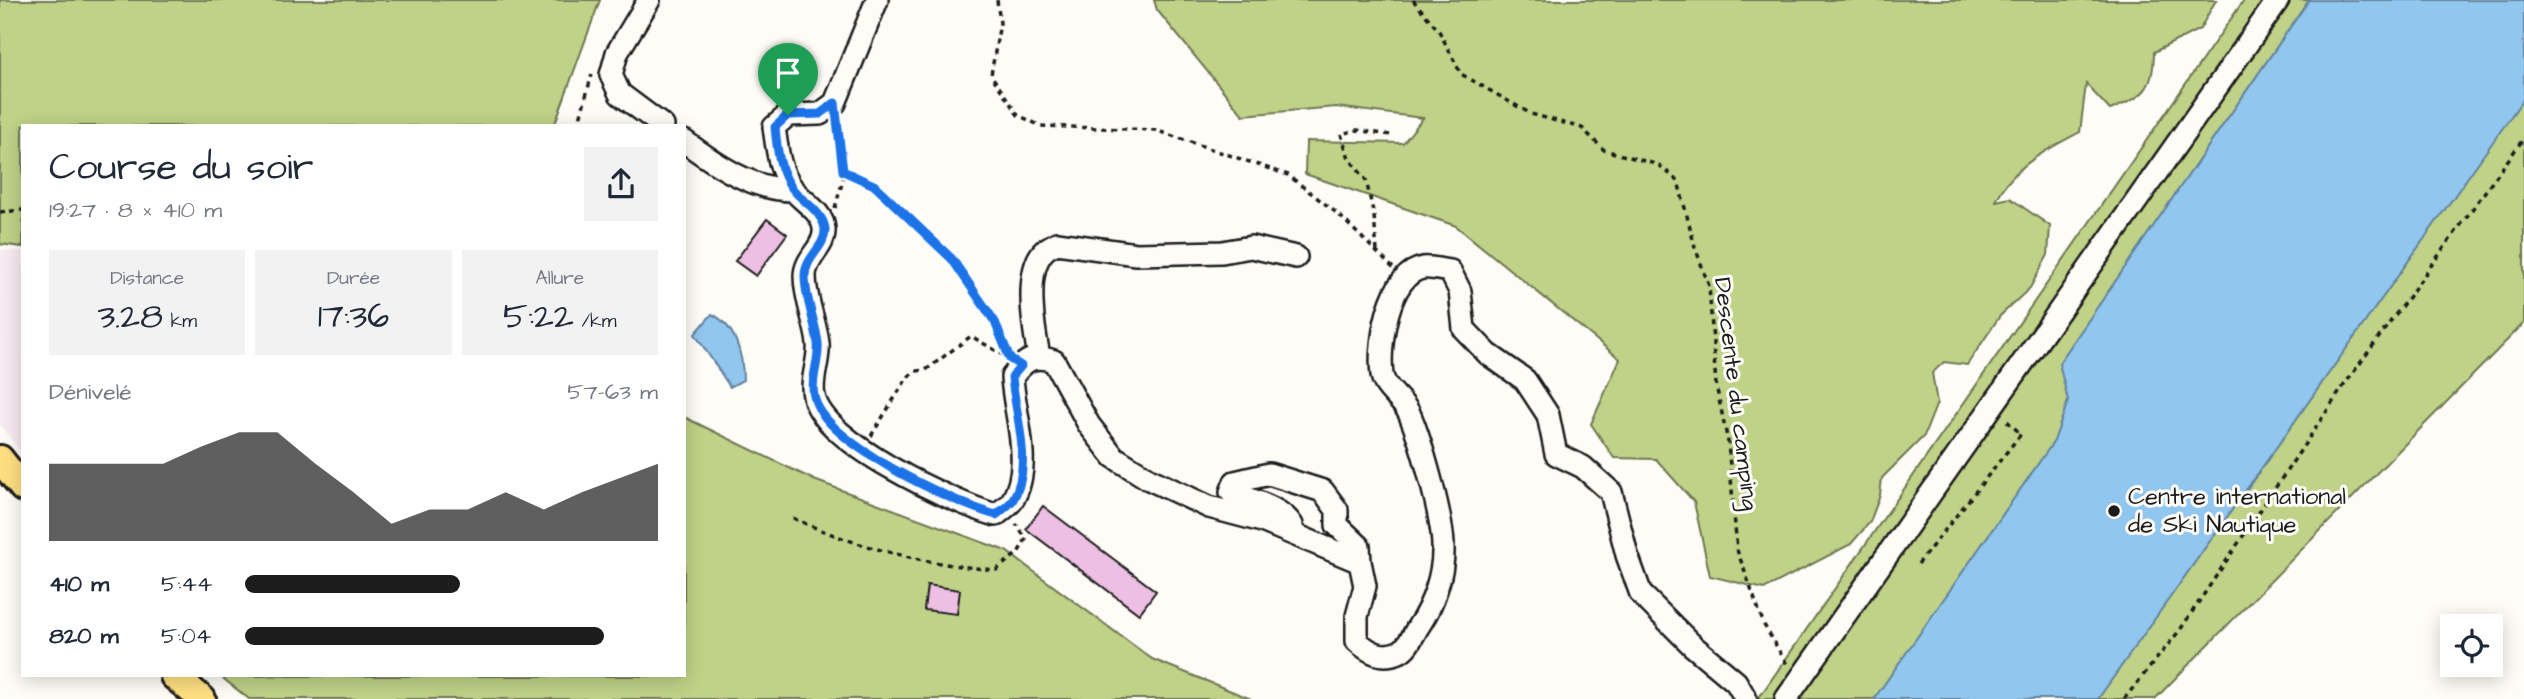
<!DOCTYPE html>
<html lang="fr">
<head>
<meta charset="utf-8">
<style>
	:root { --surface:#fff; --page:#f2f2f3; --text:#1f2937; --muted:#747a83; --accent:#1c1c1c }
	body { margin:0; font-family:"Architects Daughter",sans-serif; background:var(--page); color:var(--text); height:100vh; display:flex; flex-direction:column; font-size:26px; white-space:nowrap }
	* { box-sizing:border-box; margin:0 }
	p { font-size:23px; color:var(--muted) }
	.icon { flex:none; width:38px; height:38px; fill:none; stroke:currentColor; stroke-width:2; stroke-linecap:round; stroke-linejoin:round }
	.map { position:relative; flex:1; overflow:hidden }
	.side { position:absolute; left:21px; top:124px; width:665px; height:553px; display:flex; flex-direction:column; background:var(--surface); border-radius:0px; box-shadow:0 4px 18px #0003 }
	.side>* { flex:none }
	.tools { position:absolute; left:2440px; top:614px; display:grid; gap:14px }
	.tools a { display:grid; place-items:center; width:63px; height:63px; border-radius:0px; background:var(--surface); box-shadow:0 4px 18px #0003; font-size:35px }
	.pin { position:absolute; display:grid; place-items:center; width:60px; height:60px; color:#fff; margin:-72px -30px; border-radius:50% 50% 50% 0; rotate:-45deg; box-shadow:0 0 7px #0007 }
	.pin .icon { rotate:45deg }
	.round { display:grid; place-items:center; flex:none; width:74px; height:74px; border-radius:0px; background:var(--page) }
	.head { display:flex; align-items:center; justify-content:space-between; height:119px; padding:0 28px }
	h1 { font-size:38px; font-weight:600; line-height:52px }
	.metrics { display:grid; grid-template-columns:repeat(3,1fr); gap:10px; height:119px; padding:7px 28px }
	.metrics div { display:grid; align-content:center; border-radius:0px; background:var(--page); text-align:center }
	.metrics b { font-size:35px; font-weight:600 }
	.metrics small { font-size:19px; font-weight:400 }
	.metrics p { font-size:19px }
	.chart { height:196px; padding:14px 28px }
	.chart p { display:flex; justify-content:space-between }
	.chart svg { width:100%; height:126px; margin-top:7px; fill:var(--accent); opacity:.7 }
	ul { padding:0 28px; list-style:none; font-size:23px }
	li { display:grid; grid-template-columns:112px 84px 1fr; align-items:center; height:52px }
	li i { height:18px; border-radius:9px; background:var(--accent) }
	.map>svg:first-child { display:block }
</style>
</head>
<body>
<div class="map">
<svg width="2524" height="699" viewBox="0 0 2524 699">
	<rect width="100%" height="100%" fill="#fdfcf7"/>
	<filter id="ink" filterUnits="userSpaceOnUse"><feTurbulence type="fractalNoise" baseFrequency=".0143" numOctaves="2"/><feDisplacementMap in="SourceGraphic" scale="14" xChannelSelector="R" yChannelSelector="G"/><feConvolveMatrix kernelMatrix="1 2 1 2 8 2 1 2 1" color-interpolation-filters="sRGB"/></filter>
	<g filter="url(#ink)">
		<path fill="#f8eaf1" d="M0,250L23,252V455L0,424Z"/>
		<path fill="#bfd287" stroke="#6e7752" stroke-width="2" d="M0,0H600L554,126H23V247L0,244Z
			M1154,0H2216L2200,29L2154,52C2153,90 2145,96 2110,110L2086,84L2080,132C2047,149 2012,167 1996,201L2010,198L2050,226L2048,255L2030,288L2000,316L1967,365L1944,362L1932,373L1937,403L1924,436L1882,478L1880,495L1870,522L1851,544L1764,589L1710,576L1694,502L1656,459L1614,458L1591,424L1620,359L1456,226L1305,174L1306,141L1403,143L1423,118L1336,107L1243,115L1157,10Z
			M2244,0H2524V323L2155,699H1758Z
			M684,417L814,480L1006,551L1152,659L1251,699H249L220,676H684Z"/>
		<path fill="#91c6ef" stroke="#62829b" stroke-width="2" d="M2309,0H2524V98L2098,699H1874L2054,441L2068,401L2059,363Z
			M712,314C736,326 743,355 743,380L730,387L695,334Z"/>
		<path fill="#edbfe3" stroke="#1c1c1c" stroke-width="2" d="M767,219L787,234L756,276L735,261Z
			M1043,506L1156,591L1139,614L1026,529Z
			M927,585L960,590L957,614L924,610Z"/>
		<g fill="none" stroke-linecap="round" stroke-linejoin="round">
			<defs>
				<path id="minor" d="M649,0L617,53L611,75L620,94L663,126
					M877,0L835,103L820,114L788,115L774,127C777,148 779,171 792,188C801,201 823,211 824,229C826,247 805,257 805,276C805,299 815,320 818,343C820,360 810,380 814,396C823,443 952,502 996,515C1001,511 1008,506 1012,501C1034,465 1014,415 1012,377C1025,360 1033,354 1054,361L1089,425L1114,457L1149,479L1209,507L1262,521L1360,562L1365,586L1357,616V641C1370,653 1382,659 1399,652C1408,648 1413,635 1418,627C1433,605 1444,574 1443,547C1443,518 1421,440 1409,413C1403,400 1384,389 1382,375C1378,346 1388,274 1423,268C1431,267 1442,270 1450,271L1460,291L1464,329L1488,354L1525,380L1548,415L1556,454L1583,467L1611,492L1627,555L1641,594L1693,646L1736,682L1746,699
					M684,141C715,164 754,191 794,190
					M1039,356C1034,331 1024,273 1043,252C1046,248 1053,245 1057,243L1136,254L1222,252L1251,247L1296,257
					M1292,525C1281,507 1250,500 1231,492L1235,482L1269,474L1323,491L1337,510V525L1359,546L1360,562
					M1786,699L2278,0"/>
				<path id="major" d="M0,459L23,488
					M174,676L202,699"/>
			</defs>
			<use href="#minor" stroke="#1c1c1c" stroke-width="26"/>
			<use href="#major" stroke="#1c1c1c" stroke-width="32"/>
			<path stroke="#1c1c1c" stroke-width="3.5" stroke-dasharray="5 5" stroke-linecap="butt" d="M997,0L1000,23L991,75L1018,115L1041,126L1155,130L1288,175L1338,214L1393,268
				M1413,0L1439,31L1461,74L1531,114L1582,128L1604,150L1659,165L1678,181L1695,247L1709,286L1716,385L1728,442L1737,550L1764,625L1788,666
				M578,126L592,74
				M843,171L874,185L952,259L994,322L1008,354
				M835,208L844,176L837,123
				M0,212L23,210
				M1377,251L1374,216L1366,180L1349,158L1341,134L1357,130L1391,135
				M871,436L907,378L915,371L926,370L971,336L1005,356
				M793,518C858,548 925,564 996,570L1018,553L1026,539L1016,524
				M1918,564L2021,434L2006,420
				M2124,699L2180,630L2345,384L2524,138"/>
			<use href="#minor" stroke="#fdfcf7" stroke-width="21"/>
			<use href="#major" stroke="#fedf80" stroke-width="26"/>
		</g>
	</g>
	<g fill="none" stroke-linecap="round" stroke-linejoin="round" filter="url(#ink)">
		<defs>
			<path id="route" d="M835,103L843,171L874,185L952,259L995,322L1010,359L1021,366L1012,377C1015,415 1034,466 1012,501C1008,506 1001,511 996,515C952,502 823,443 814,396C810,380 820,360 818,343C815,320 805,299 805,276C805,257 826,247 825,229C823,211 801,201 792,188C779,171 777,148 775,127L788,115L820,114Z"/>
		</defs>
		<use href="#route" stroke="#fff" stroke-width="14"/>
		<use href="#route" stroke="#1a73e8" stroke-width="9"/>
	</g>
	<circle fill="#1c1c1c" stroke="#fdfcf7" stroke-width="2.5" cx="2114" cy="511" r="7"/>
	<g text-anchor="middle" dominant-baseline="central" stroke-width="6" stroke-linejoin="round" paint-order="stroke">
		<g font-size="24" fill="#1c1c1c" stroke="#fdfcf7">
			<text transform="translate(1736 394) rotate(83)">Descente du camping</text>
		</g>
		<g font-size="24" fill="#1c1c1c" stroke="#fdfcf7" text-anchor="start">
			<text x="2128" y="497">Centre international<tspan x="2128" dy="28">de Ski Nautique</tspan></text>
		</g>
	</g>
</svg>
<div class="tools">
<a><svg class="icon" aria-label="locate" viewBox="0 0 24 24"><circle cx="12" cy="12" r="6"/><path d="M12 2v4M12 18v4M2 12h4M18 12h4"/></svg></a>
</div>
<div class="pin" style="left:788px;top:115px;background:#1e9e55"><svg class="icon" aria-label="arrive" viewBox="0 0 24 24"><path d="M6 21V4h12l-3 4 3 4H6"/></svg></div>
<section class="side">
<div class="head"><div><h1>Course du soir</h1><p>19:27 · 8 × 410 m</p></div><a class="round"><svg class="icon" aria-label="share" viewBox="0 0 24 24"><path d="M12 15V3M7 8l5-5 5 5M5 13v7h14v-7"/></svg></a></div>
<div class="metrics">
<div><p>Distance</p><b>3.28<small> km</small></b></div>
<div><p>Durée</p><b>17:36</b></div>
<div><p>Allure</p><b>5:22<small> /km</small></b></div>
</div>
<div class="chart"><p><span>Dénivelé</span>57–63 m</p>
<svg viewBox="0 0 160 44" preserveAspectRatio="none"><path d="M0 44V17L10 17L20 17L30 17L40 11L50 6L60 6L70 17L80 27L90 38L100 33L110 33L120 27L130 33L140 27L150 22L160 17V44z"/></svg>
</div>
<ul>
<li><b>410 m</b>5:44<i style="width:52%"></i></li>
<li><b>820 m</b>5:04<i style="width:87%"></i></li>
</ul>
</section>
</div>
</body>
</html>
